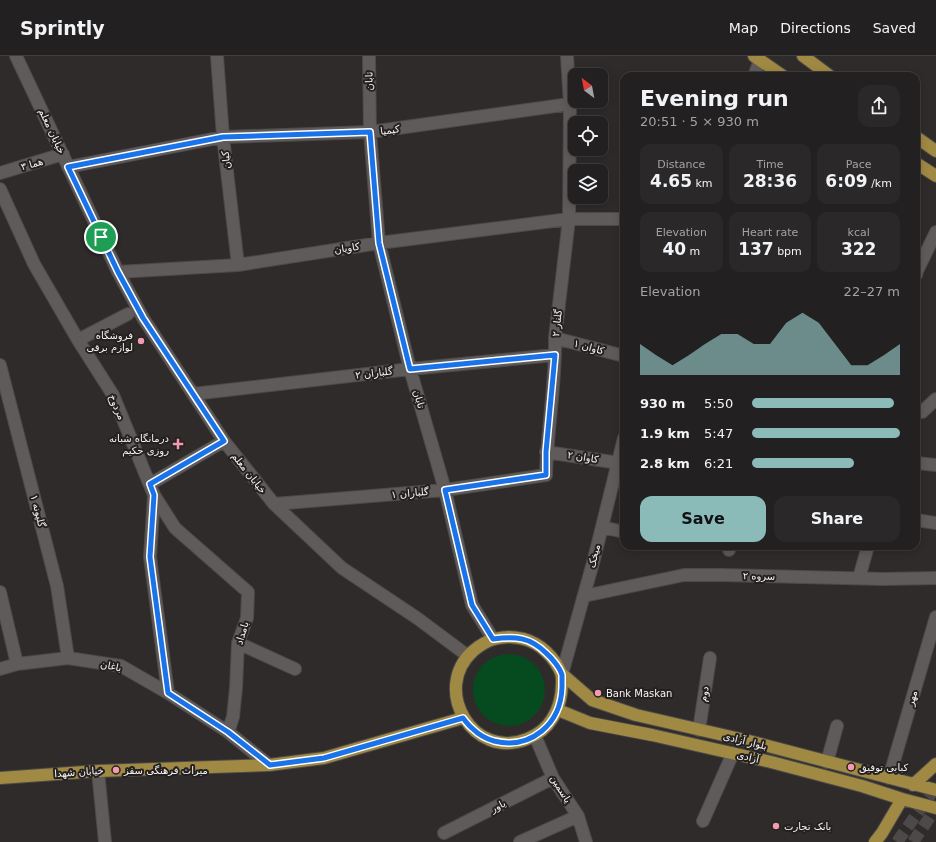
<!DOCTYPE html>
<html lang="en">
<head>
<meta charset="utf-8">
<style>
	:root { --surface:#222020; --page:#2a2829; --text:#f1f3f6; --muted:#a2a3a5; --line:#3f3e3e; --accent:#8bbbb9 }
	body { margin:0; font-family:"DejaVu Sans","Noto Sans Arabic",sans-serif; background:var(--page); color:var(--text); height:100vh; display:flex; flex-direction:column; font-size:15px; white-space:nowrap }
	* { box-sizing:border-box; margin:0 }
	p { font-size:13px; color:var(--muted) }
	.icon { flex:none; width:22px; height:22px; fill:none; stroke:currentColor; stroke-width:2; stroke-linecap:round; stroke-linejoin:round }
	.map { position:relative; flex:1; overflow:hidden }
	.side { position:absolute; left:620px; top:16px; width:300px; height:478px; display:flex; flex-direction:column; background:var(--surface); border-radius:12px; box-shadow:0 2px 10px #0003,0 0 0 1px var(--line) }
	.side>* { flex:none }
	.needle { width:26px; rotate:328deg }
	.fabs { position:absolute; left:568px; top:12px; display:grid; gap:8px }
	.fabs a { display:grid; place-items:center; width:40px; height:40px; border-radius:8px; background:var(--surface); box-shadow:0 2px 10px #0003,0 0 0 1px var(--line); font-size:20px }
	.pin { position:absolute; display:grid; place-items:center; width:34px; height:34px; color:#fff; margin:-17px; border:2px solid #fff; border-radius:50%; box-shadow:0 1px 4px #0007 }
	.round { display:grid; place-items:center; flex:none; width:42px; height:42px; border-radius:12px; background:var(--page) }
	.headline { display:flex; align-items:center; justify-content:space-between; height:68px; padding:0 20px }
	h1 { font-size:22px; font-weight:700; line-height:30px }
	.figures { display:grid; grid-template-columns:repeat(3,1fr); gap:6px; height:68px; padding:4px 20px }
	.figures div { display:grid; align-content:center; border-radius:10px; background:var(--page); text-align:center }
	.figures b { font-size:17px; font-weight:700 }
	.figures small { font-size:11px; font-weight:400 }
	.figures p { font-size:11px }
	.chart { height:112px; padding:8px 20px }
	.chart p { display:flex; justify-content:space-between }
	.chart svg { width:100%; height:72px; margin-top:4px; fill:var(--accent); opacity:.7 }
	.action { display:flex; gap:8px; margin-top:auto; padding:8px 20px }
	.action a { flex:1; height:46px; border-radius:12px; background:var(--accent); color:#111; font-size:16px; font-weight:700; line-height:46px; text-align:center }
	.action a+a { background:var(--page); color:var(--text) }
	ul { padding:0 20px; list-style:none; font-size:13px }
	li { display:grid; grid-template-columns:64px 48px 1fr; align-items:center; height:30px }
	li i { height:10px; border-radius:5px; background:var(--accent) }
	header { display:flex; align-items:center; gap:24px; box-sizing:border-box; height:56px; padding:0 20px; background:var(--surface); border-bottom:1px solid var(--line) }
	header strong { font-size:19px }
	nav { display:flex; gap:22px; margin-inline-start:auto; font-size:14px }
	.map>svg:first-child { display:block }
</style>
</head>
<body>
<header>
<strong>Sprintly</strong>
<nav><a>Map</a><a>Directions</a><a>Saved</a></nav>
</header>
<div class="map">
<svg width="936" height="786" viewBox="0 0 936 786">
	<rect width="100%" height="100%" fill="#2e2b2a"/>
	<path fill="#064a20" d="M473 634a36 36 0 1 1 72 0a36 36 0 1 1-72 0Z"/>
	<g fill="none" stroke-linecap="round" stroke-linejoin="round">
		<path stroke="#4c4948" stroke-width="12" stroke-dasharray="12 6" stroke-linecap="butt" d="M897,786L936,731
			M913,786L936,752"/>
		<defs>
			<path id="minor" d="M16,0L118,216L143,262L224,385L274,448L342,512L417,562L468,600
				M217,0L223,81L238,209
				M369,0L370,76L379,187L410,313L445,434L472,549L493,583
				M754,20L760,4
				M68,111L223,81L370,76L570,48
				M0,117L63,98
				M0,133L34,208L78,284L113,339L154,439L150,501L168,637
				M118,216L238,209L379,187L569,163H624
				M916,219L917,215L936,176
				M555,282L624,300
				M78,284L128,258
				M0,309L57,530L68,602
				M193,338L410,313L555,299
				M922,356L936,343
				M546,396L619,407
				M916,407L936,409
				M150,428L224,385
				M154,439L175,472L248,536L247,562L238,587L236,632L233,661L228,676L269,709
				M274,448L445,434L546,419C547,373 556,328 555,282L569,163L570,48L567,0
				M916,464L936,467
				M602,471L624,476
				M729,494V490
				M859,522L868,490
				M0,536L17,608
				M584,540L684,519H721L883,523L936,522
				M238,587L295,613
				M0,613L17,608L68,602L121,610L168,637L228,676
				M562,618L594,503L624,382
				M699,674L710,602
				M535,680L553,722L578,760L586,786
				M827,706L837,670
				M98,715L105,786
				M889,722L936,561
				M703,765L733,697
				M444,777L553,722
				M520,786L578,760"/>
			<path id="major" d="M754,0L783,20
				M803,0L830,20
				M916,81L936,95
				M916,107L936,120
				M509,581C514,581 519,582 524,583C540,587 555,602 561,617C562,620 562,623 562,626C562,640 560,651 552,663C546,673 537,679 527,683C473,705 431,633 473,595C479,590 487,585 494,583C499,582 504,581 509,581Z
				M562,618L592,644L636,659L749,685L936,734
				M558,654L590,667L652,679L771,706L862,730L902,743L936,752
				M0,722L98,715L269,709L324,702L463,662
				M913,729L936,708
				M875,786L882,777L902,743"/>
		</defs>
		<use href="#minor" stroke="#4c4948" stroke-width="14"/>
		<use href="#major" stroke="#4c4948" stroke-width="14"/>
		<use href="#minor" stroke="#5f5b5a" stroke-width="12"/>
		<use href="#major" stroke="#a08942" stroke-width="12"/>
	</g>
	<g fill="none" stroke-linecap="round" stroke-linejoin="round">
		<defs>
			<path id="route" d="M370,76L379,187L410,313L555,299L546,396V419L445,434L472,549L493,583C515,580 530,581 546,597C552,602 560,612 562,619C562,623 562,628 562,631C561,668 531,694 494,685C487,683 479,679 473,673C469,670 466,666 463,662L324,702L270,709L228,676L168,637L150,501L154,439L150,428L224,385L143,262L118,216L68,111L223,81Z"/>
		</defs>
		<use href="#route" stroke="#fff" stroke-width="8"/>
		<use href="#route" stroke="#1a73e8" stroke-width="5"/>
	</g>
	<g fill="#f29aaf" stroke="#242120" stroke-width="1.5">
		<circle cx="141" cy="285" r="4"/>
		<path d="M176 382h4v4h4v4h-4v4h-4v-4h-4v-4h4z"/>
		<circle cx="598" cy="637" r="4"/>
		<circle cx="851" cy="711" r="4"/>
		<circle cx="116" cy="714" r="4"/>
		<circle cx="776" cy="770" r="4"/>
	</g>
	<g text-anchor="middle" dominant-baseline="central" stroke-width="4" stroke-linejoin="round" paint-order="stroke">
		<g font-size="10" fill="#f7f4f4" stroke="#242120">
			<text transform="translate(369 25) rotate(-91)">تابان</text>
			<text transform="translate(390 74) rotate(-8)">کیمیا</text>
			<text transform="translate(52 75) rotate(65)">خیابان معلم</text>
			<text transform="translate(226 104) rotate(-97)">کیان</text>
			<text transform="translate(32 108) rotate(-16)">هما ۳</text>
			<text transform="translate(347 192) rotate(-9)">کاویان</text>
			<text transform="translate(557 267) rotate(-84)">گلنار ۲</text>
			<text transform="translate(589 291) rotate(15)">کاوان ۱</text>
			<text transform="translate(374 317) rotate(-7)">گلباران ۲</text>
			<text transform="translate(419 343) rotate(73)">تابان</text>
			<text transform="translate(117 351) rotate(66)">مردوخ</text>
			<text transform="translate(583 401) rotate(9)">کاوان ۲</text>
			<text transform="translate(249 417) rotate(52)">خیابان معلم</text>
			<text transform="translate(410 437) rotate(-5)">گلباران ۱</text>
			<text transform="translate(38 455) rotate(76)">گلپونه ۱</text>
			<text transform="translate(594 500) rotate(-76)">میخک</text>
			<text transform="translate(759 520) rotate(1)">سروه ۲</text>
			<text transform="translate(242 577) rotate(-73)">بامداد</text>
			<text transform="translate(111 610) rotate(12)">باغان</text>
			<text transform="translate(704 638) rotate(-81)">دوم</text>
			<text transform="translate(912 642) rotate(-74)">مهر</text>
			<text transform="translate(745 685) rotate(14)">بلوار آزادی</text>
			<text transform="translate(748 701) rotate(13)">آزادی</text>
			<text transform="translate(79 716) rotate(-4)">خیابان شهدا</text>
			<text transform="translate(561 733) rotate(58)">یاسمین</text>
			<text transform="translate(498 750) rotate(-27)">یاور</text>
		</g>
		<g font-size="10" fill="#f7f4f4" stroke="#242120" text-anchor="start">
			<text x="133" y="279" text-anchor="end">فروشگاه<tspan x="133" dy="12">لوازم برقی</tspan></text>
			<text x="169" y="382" text-anchor="end">درمانگاه شبانه<tspan x="169" dy="12">روزی حکیم</tspan></text>
			<text x="606" y="637">Bank Maskan</text>
			<text x="859" y="711">کبابی توفیق</text>
			<text x="124" y="714">میراث فرهنگی سقز</text>
			<text x="784" y="770">بانک تجارت</text>
		</g>
	</g>
</svg>
<div class="fabs">
<a><svg class="needle" viewBox="-14 -14 28 28"><path d="M0-13l5 13h-10z" fill="#e53935"/><path d="M0 13l5-13h-10z" fill="#a2a3a5"/></svg></a>
<a><svg class="icon" aria-label="locate" viewBox="0 0 24 24"><circle cx="12" cy="12" r="6"/><path d="M12 2v4M12 18v4M2 12h4M18 12h4"/></svg></a>
<a><svg class="icon" aria-label="layers" viewBox="0 0 24 24"><path d="M12 4l9 5-9 5-9-5zM3 14l9 5 9-5"/></svg></a>
</div>
<div class="pin" style="left:101px;top:181px;background:#1e9e55"><svg class="icon" aria-label="arrive" viewBox="0 0 24 24"><path d="M6 21V4h12l-3 4 3 4H6"/></svg></div>
<section class="side">
<div class="headline"><div><h1>Evening run</h1><p>20:51 · 5 × 930 m</p></div><a class="round"><svg class="icon" aria-label="share" viewBox="0 0 24 24"><path d="M12 15V3M7 8l5-5 5 5M5 13v7h14v-7"/></svg></a></div>
<div class="figures">
<div><p>Distance</p><b>4.65<small> km</small></b></div>
<div><p>Time</p><b>28:36</b></div>
<div><p>Pace</p><b>6:09<small> /km</small></b></div>
</div>
<div class="figures">
<div><p>Elevation</p><b>40<small> m</small></b></div>
<div><p>Heart rate</p><b>137<small> bpm</small></b></div>
<div><p>kcal</p><b>322</b></div>
</div>
<div class="chart"><p><span>Elevation</span>22–27 m</p>
<svg viewBox="0 0 160 44" preserveAspectRatio="none"><path d="M0 44V25L10 32L20 38L30 32L40 25L50 19L60 19L70 25L80 25L90 12L100 6L110 12L120 25L130 38L140 38L150 32L160 25V44z"/></svg>
</div>
<ul>
<li><b>930 m</b>5:50<i style="width:96%"></i></li>
<li><b>1.9 km</b>5:47<i style="width:100%"></i></li>
<li><b>2.8 km</b>6:21<i style="width:69%"></i></li>
</ul>
<div class="action"><a>Save</a><a>Share</a></div>
</section>
</div>
</body>
</html>
